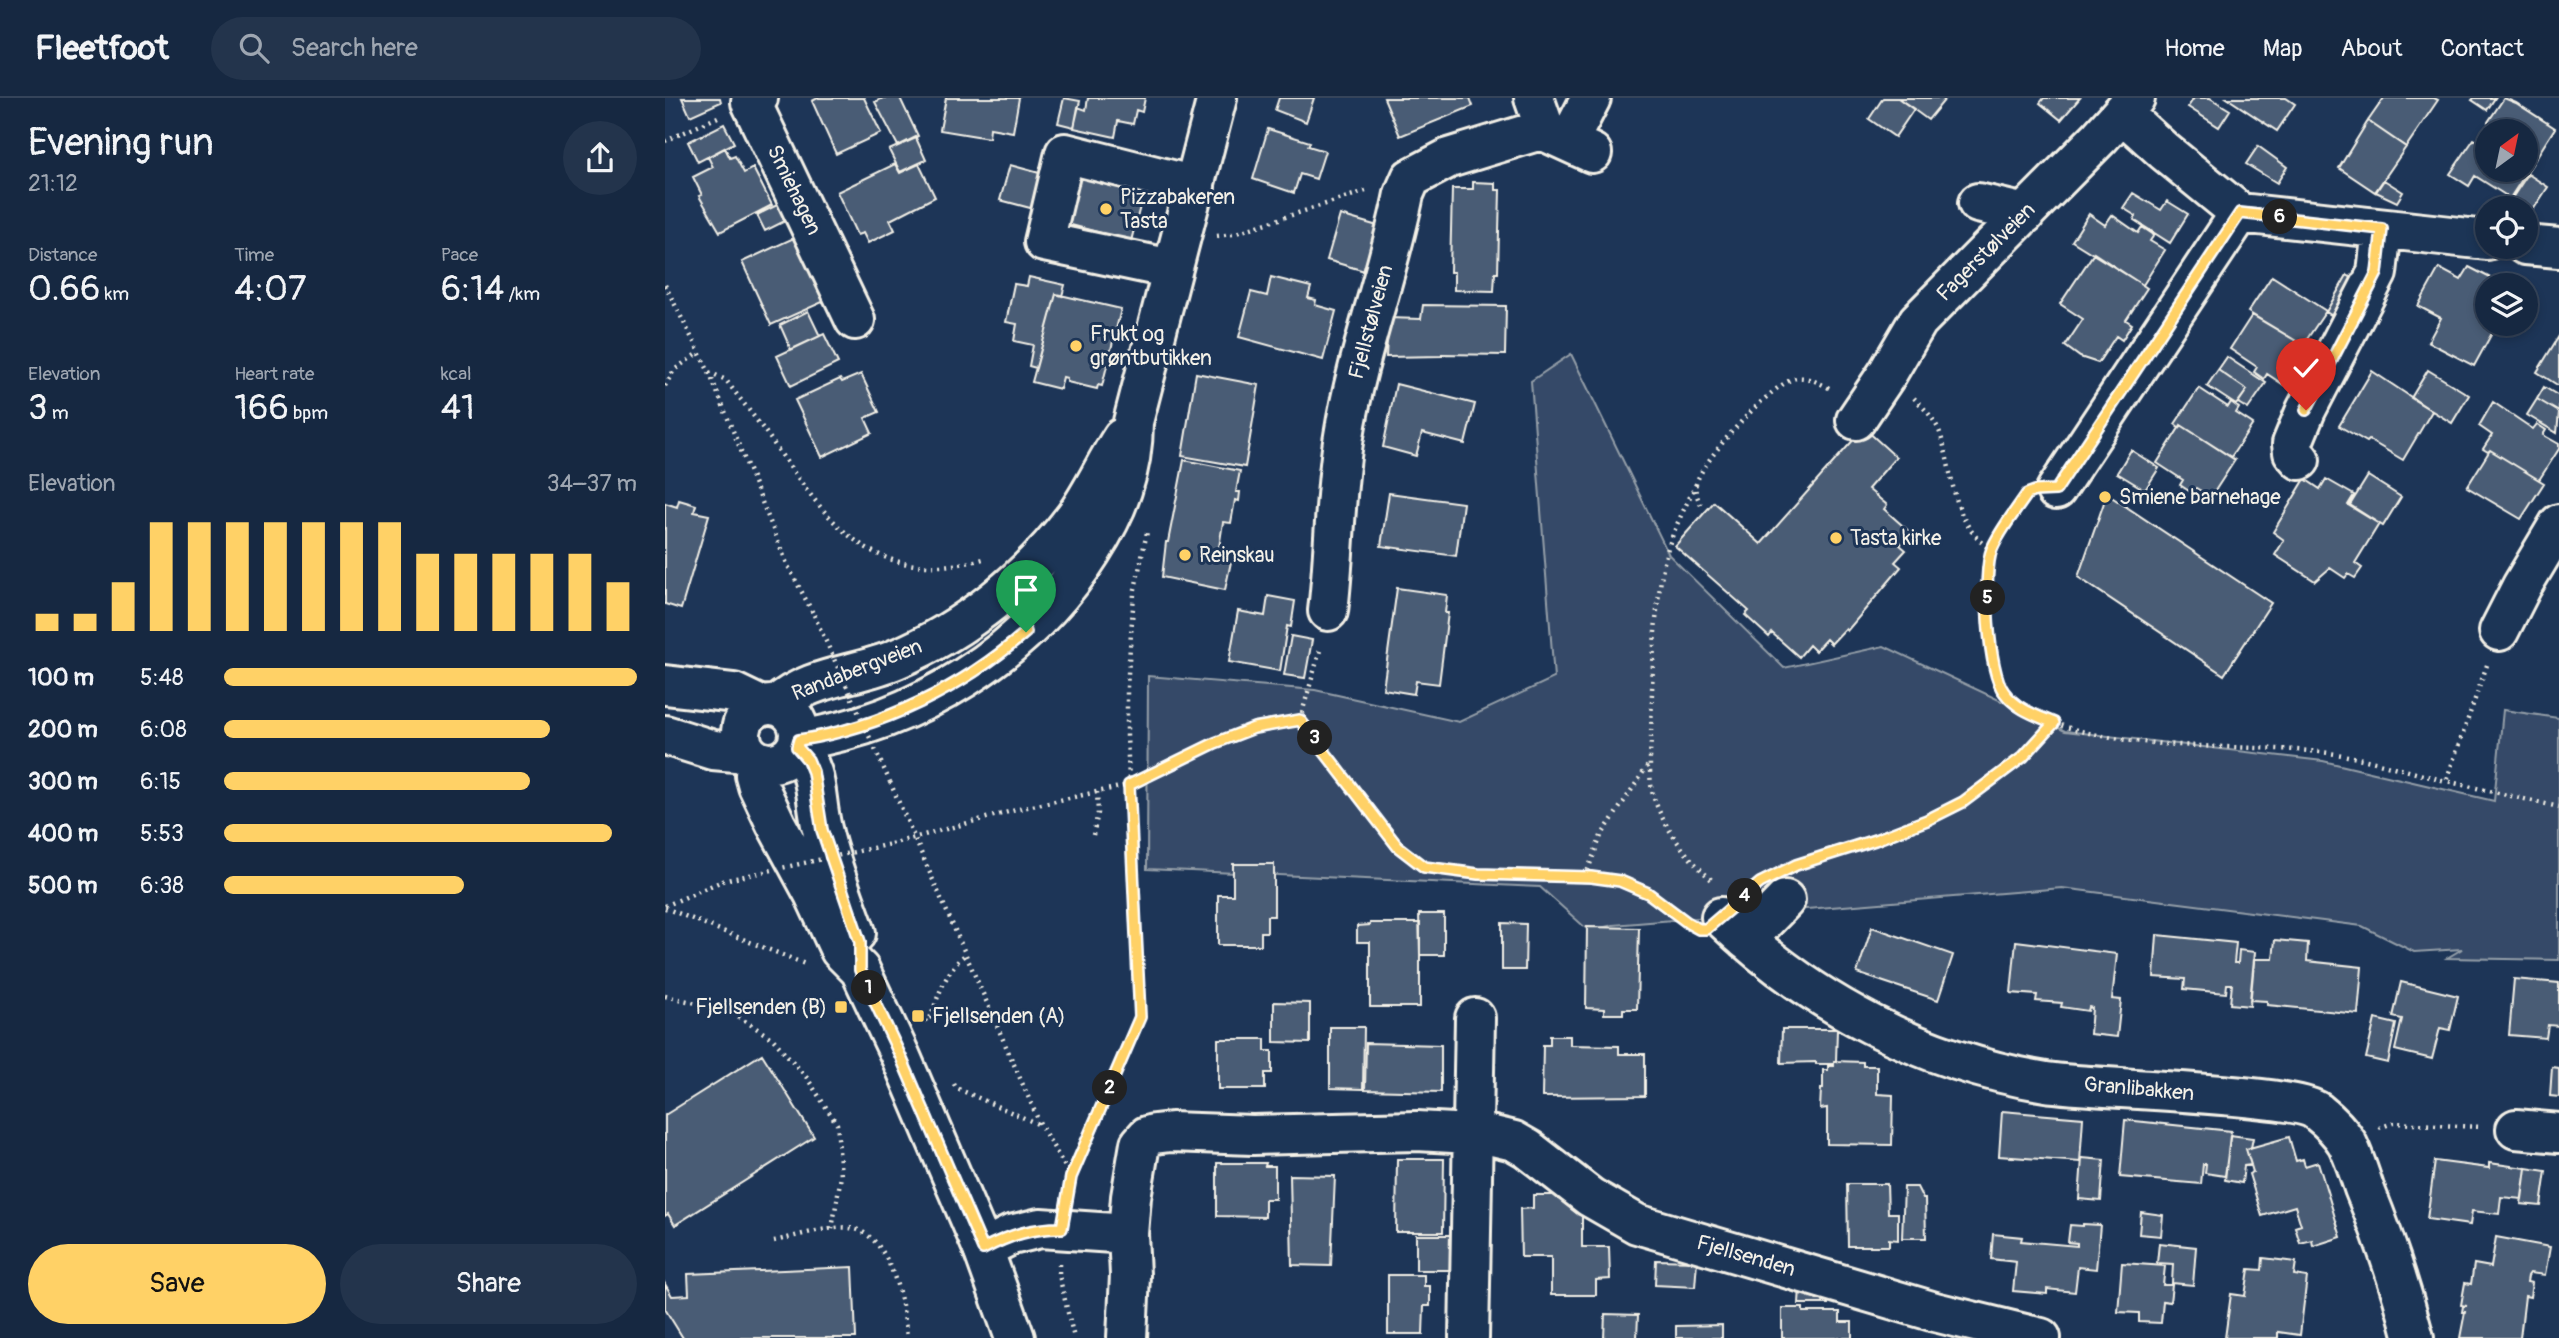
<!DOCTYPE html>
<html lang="en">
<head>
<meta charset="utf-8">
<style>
	:root { --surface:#162841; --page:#23344c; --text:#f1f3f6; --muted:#9ea6b1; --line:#35445a; --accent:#ffd166 }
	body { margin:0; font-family:Pangolin,sans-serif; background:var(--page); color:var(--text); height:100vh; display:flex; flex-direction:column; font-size:26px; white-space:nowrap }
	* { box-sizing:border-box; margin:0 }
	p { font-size:23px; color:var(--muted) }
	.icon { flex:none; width:38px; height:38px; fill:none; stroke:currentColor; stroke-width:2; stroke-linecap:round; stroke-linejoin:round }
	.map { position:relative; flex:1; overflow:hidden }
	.panel { display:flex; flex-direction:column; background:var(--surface); width:665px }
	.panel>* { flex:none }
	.needle { width:46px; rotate:33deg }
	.tools { position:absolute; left:1810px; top:21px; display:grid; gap:14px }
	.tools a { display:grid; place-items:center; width:63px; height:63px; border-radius:50%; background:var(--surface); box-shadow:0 4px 10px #0003,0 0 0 2px var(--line); font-size:35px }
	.pin { position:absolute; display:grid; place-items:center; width:60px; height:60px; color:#fff; margin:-72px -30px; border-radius:50% 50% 50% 0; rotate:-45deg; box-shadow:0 0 7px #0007 }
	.pin .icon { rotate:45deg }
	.km { position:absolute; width:35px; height:35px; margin:-18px; border-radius:50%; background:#222; color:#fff; font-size:19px; line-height:35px; text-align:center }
	.round { display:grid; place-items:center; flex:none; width:74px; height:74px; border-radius:37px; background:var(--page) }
	.overview { display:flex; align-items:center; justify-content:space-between; height:119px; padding:0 28px }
	h1 { font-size:38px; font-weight:600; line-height:52px }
	.stats { display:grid; grid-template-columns:repeat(3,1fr); gap:10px; height:119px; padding:7px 28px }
	.stats div { display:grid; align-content:center }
	.stats b { font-size:35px; font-weight:600 }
	.stats small { font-size:19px; font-weight:400 }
	.stats p { font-size:19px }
	.chart { height:196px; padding:14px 28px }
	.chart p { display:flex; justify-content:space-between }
	.chart svg { width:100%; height:126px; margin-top:7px; stroke:var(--accent); stroke-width:6 }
	.action { display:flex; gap:14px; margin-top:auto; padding:14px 28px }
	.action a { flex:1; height:80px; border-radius:42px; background:var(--accent); color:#111; font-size:28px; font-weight:600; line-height:80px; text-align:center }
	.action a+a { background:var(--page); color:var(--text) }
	ul { padding:0 28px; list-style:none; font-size:23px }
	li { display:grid; grid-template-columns:112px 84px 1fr; align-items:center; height:52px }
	li i { height:18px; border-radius:9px; background:var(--accent) }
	header { display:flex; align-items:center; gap:42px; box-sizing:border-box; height:98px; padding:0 35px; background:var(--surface); border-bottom:2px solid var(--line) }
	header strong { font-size:33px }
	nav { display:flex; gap:38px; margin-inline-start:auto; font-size:24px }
	.search { width:490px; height:63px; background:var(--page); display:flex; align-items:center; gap:18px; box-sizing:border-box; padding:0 24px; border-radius:38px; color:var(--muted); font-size:26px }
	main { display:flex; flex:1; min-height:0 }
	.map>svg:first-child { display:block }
</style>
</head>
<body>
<header>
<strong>Fleetfoot</strong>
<div class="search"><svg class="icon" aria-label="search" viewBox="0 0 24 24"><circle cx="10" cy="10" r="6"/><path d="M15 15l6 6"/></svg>Search here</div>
<nav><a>Home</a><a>Map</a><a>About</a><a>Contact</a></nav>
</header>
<main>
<section class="panel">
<div class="overview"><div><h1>Evening run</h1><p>21:12</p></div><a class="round"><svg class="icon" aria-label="share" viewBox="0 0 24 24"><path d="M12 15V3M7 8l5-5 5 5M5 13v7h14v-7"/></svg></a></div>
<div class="stats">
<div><p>Distance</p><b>0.66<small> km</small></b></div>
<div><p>Time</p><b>4:07</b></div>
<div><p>Pace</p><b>6:14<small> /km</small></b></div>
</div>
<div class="stats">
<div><p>Elevation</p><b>3<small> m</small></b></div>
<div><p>Heart rate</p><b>166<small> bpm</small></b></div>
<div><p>kcal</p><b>41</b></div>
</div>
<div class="chart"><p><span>Elevation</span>34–37 m</p>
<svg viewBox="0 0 160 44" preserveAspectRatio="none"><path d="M5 44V38M15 44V38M25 44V27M35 44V6M45 44V6M55 44V6M65 44V6M75 44V6M85 44V6M95 44V6M105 44V17M115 44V17M125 44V17M135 44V17M145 44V17M155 44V27"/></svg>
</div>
<ul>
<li><b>100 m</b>5:48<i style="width:100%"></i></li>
<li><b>200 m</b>6:08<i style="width:79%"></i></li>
<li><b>300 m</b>6:15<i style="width:74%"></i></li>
<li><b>400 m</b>5:53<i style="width:94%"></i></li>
<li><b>500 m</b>6:38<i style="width:58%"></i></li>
</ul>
<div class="action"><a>Save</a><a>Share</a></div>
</section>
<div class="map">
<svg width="1894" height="1240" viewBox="0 0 1894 1240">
	<rect width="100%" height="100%" fill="#1d3557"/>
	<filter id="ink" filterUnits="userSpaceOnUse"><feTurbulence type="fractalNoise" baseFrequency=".0143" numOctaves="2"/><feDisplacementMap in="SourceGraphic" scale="14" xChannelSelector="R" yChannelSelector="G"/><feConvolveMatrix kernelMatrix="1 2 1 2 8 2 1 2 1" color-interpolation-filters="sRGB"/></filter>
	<g filter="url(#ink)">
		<path fill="#354a67" stroke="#949ea8" stroke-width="2" d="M906,256L1004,457L1119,570L1219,548L1400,633L1658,663L1829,703L1838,612L1894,620V862L1782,860L1797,851L1749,854L1697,828L1397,790L948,827L924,833L875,789L482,771L483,578L650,592L794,624L889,580L866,283Z"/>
		<path fill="#485b74" stroke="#f4f1e8" stroke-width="2" d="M17,0H55L56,4L25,18Z
			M153,0H199L216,35L171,56L147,3Z
			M218,0H235L253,38L233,48L210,4Z
			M281,0H354L348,34L325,30L324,40L275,32Z
			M399,0L415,3L409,29L393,25Z
			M423,0H480L477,14L471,12L468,26L453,23L450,39L409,30L413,9L421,12Z
			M614,0H649L641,24L610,12Z
			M719,0H805L808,8L735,38Z
			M1218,0H1233L1249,11L1230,39L1204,21Z
			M1233,0H1281L1263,22Z
			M1379,0H1415L1396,22L1375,5Z
			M1529,0H1545L1565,12L1554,29L1523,9Z
			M1562,0H1621L1630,6L1612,33Z
			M1719,0H1769L1773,2L1741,49L1703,23Z
			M1809,0H1830L1822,12L1807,2Z
			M1839,0L1851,5L1890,30L1867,66L1860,61V33H1833L1834,31L1823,24Z
			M1703,23L1741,49L1710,94L1674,70Z
			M59,26L69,45L33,64L23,44Z
			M603,31L645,44L643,48L660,53L651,81L635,76L629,95L588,81Z
			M251,40L261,62L235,74L224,52Z
			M1809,41L1822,49V72H1860V61L1867,66L1845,100L1810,78L1804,88L1785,76Z
			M1593,48L1622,69L1612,85L1581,66Z
			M60,50L65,60L70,58L79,75L88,70L107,107L55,134L34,98L37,97L28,79L48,69L43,59Z
			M230,66L235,75L254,66L270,99L225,122L230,132L203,145L198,135L192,137L172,94Z
			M345,67L378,76L369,111L335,102Z
			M406,69L480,89L466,143L395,124Z
			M1863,76L1883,89L1862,121L1860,110H1835L1841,101L1845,103Z
			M1719,82L1738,94L1732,104L1711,94Z
			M808,84L830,85V92H835L833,175H830L829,193L789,192V174H785L787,91H808Z
			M1468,95L1496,112L1502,103L1523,116L1505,145L1469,122L1471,118L1458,110Z
			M118,104L126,120L100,133L92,117Z
			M1424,116L1440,127L1447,117L1473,135L1477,129L1489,137L1485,143L1500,152L1478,187L1407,143Z
			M675,117L716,129L703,174L662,162Z
			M133,138L162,202L106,227L77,164Z
			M1429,155L1482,190L1461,222L1467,226L1457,242L1451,238L1433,265L1415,259L1400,248L1418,221L1395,206Z
			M1804,169L1839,187H1822V226H1832L1809,268L1763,244L1776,220L1753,208L1774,170L1796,182Z
			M1682,177L1700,188L1679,225L1661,214Z
			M1607,178L1661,213L1638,247L1583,214Z
			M364,179L400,187L397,198L391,196L371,270L364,268L368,247L349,243L352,226L341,224L349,186L362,188Z
			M606,179L646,189L643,200L651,202L650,207L671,213L658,262L574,239L586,194L602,198Z
			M391,196L456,211L437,288L433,287L432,291L402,284V280L398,279L395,291L367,284Z
			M758,207L841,208L840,257L777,256V258L721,259L723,220L756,221Z
			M143,213L155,238L126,252L115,227Z
			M1587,217L1643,250L1619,287L1602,276L1599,281L1589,274L1592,269L1565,251Z
			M159,236L173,265L126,288L112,258Z
			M1894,238V288L1872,274Z
			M1562,259L1601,285L1583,311L1573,305L1582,292L1553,272Z
			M1553,272L1582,292L1571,307L1542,288Z
			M1763,272L1804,297L1787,325L1746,300Z
			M1707,273L1767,313L1738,362L1704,342L1702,344L1674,328Z
			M531,275L594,287L580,369L517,358Z
			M196,276L214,314L200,320L207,335L157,359L130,302L175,281L177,284Z
			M731,286L810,306L800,346L757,335L751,358L718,349Z
			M1879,289L1894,298V314L1872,301Z
			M1534,290L1563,309L1566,304L1574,310L1571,315L1588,326L1566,359L1516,327L1515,330L1510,326Z
			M1872,301L1894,314L1892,335L1862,317Z
			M1828,304L1868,331L1872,326L1881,332L1878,337L1894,346V351L1874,382L1825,352L1823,354L1818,351L1827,337L1814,328Z
			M1516,327L1570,362L1546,399L1531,390L1527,395L1515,387L1518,382L1492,365Z
			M1199,330L1231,359L1203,391L1222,407L1219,411L1246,435L1235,447L1241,452L1230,464L1236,469L1182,533L1180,531L1166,546L1161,541L1150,553L1144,547L1134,559L1107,535L1104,539L1080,517L1084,513L1010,448L1049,404L1096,446Z
			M1466,352L1494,370L1480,392L1452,375Z
			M1825,352L1879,385L1856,421L1802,389Z
			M519,362L575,373L571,394H575L574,403L570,402L566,425L558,424L553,456L567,459L560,492L497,479L501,444H503Z
			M1703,378L1736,399L1718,428L1685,407Z
			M1640,381L1655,391L1661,381L1689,397L1683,407L1714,426L1690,465L1697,470L1690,480L1683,476L1680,480L1665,470L1650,483L1610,457L1619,442L1608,434Z
			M724,395L798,405L791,458L716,448Z
			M1442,396L1606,505L1559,577L1413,479Z
			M14,402L31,407L29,414L44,417L16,511L0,506V405L12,409Z
			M732,490L782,497L780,515H783L774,586L751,583L749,596L718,591Z
			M603,498L630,503L626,529L622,528L615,573L564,564L573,513L600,518Z
			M626,538L647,542L640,580L619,577Z
			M568,766H609V818H602V834H596V847H553V797H568Z
			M754,816H779V857H755Z
			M705,825H755V909H705V844H692V828L705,827Z
			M837,825L861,826L860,872H837Z
			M922,829L974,830L972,911H958V916H939V911L921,910Z
			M1207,829L1288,857L1273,902L1192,875Z
			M1492,837L1571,845L1569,865H1573L1574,852L1590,854L1585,908L1565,906L1567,886H1562L1561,895L1519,891L1520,881L1489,879Z
			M1610,842L1643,845L1642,863L1697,869L1693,916L1602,907V903L1585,902L1589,861H1608Z
			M1351,843L1452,856L1447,901L1456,902L1452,939L1425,936L1427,910L1424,909L1423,913L1396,909L1397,905L1371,903L1372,897L1346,895Z
			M1849,881L1894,885V928L1883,927L1881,940L1844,937Z
			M1736,884L1793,898L1785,932L1775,930L1767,961L1730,952L1737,921L1728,919Z
			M609,904L645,905V945L609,944Z
			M1710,921L1731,926L1723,965L1701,960Z
			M665,929H699L698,991L665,990Z
			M1117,931H1172L1171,963H1169V966H1151V964L1116,965Z
			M885,938H905V947L954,948V956H980V998L877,999L878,947H885Z
			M553,941H600V953H607V975H600V991H553Z
			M701,945L776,947V994L700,992Z
			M97,956L149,1039L10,1127L3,1116L0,1118V1017Z
			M1169,963L1198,964V968H1212V996L1228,997L1227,1047L1162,1046V1010L1155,1011L1156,991H1158V972H1163V968H1169Z
			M1887,969L1894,970V999L1885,998Z
			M1337,1013L1418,1020L1415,1064L1334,1058Z
			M1460,1022L1566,1033L1560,1078L1540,1075L1541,1066H1538L1536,1086L1455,1079Z
			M1565,1037L1588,1040L1586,1050L1581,1051L1586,1067L1579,1068L1577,1085L1560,1082Z
			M1624,1039L1631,1063L1638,1061L1640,1068L1653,1064L1676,1139L1648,1148L1647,1142L1635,1145L1630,1129L1636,1127L1630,1108L1597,1118L1584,1076L1588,1074L1581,1051Z
			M1417,1060L1439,1062L1436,1103L1414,1101Z
			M732,1061H779L778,1134H731Z
			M1770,1063L1824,1070V1065L1861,1070L1857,1101L1836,1099L1834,1116L1807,1113L1805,1127L1762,1121Z
			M552,1065H601L600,1068H610V1101H600V1119L552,1118Z
			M1861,1070L1881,1073L1876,1108L1856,1106Z
			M625,1077L670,1078L666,1168L627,1167Z
			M1182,1086H1222L1223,1115H1233V1142L1224,1141V1148H1183Z
			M1239,1089H1252L1258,1101H1260L1261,1140H1237Z
			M868,1097H896L917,1118V1149H944L945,1181L931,1182V1197H886V1159H856L855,1111L868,1110Z
			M1476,1114L1498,1117L1496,1138L1474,1136Z
			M1418,1126L1435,1127L1431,1171L1413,1169L1410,1194L1382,1191V1196L1348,1193L1351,1164L1326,1161L1328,1136L1357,1139L1356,1143L1412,1148V1145L1403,1144L1405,1127L1418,1128Z
			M751,1137H786L785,1172H751Z
			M1831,1139L1885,1149L1880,1177L1865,1175L1863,1178L1862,1184L1867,1185L1865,1199L1860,1198L1855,1240H1795L1800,1214H1797L1798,1208H1802L1796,1207L1800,1185L1806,1186L1809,1166L1826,1169Z
			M1494,1145L1531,1149L1528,1187L1507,1185L1508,1166L1492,1165Z
			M1598,1160L1631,1164L1629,1177L1642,1179L1635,1237L1613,1234V1240H1560L1566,1196L1580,1198L1584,1171L1597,1172Z
			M991,1162L1032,1163L1030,1189L990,1187Z
			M1457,1165L1500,1168L1498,1187H1507L1505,1204L1498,1203L1496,1225L1474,1224V1215L1453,1214Z
			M188,1169L191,1240H18L0,1211V1186L7,1198L24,1197L23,1176Z
			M723,1177H759V1188H765V1208H759L758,1236H723Z
			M1135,1189L1163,1190V1206H1134Z
			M1117,1210H1138V1214H1175V1224H1187V1240H1117Z
			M940,1216L973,1217L972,1240H939Z
			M1057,1227V1240H1011V1228Z"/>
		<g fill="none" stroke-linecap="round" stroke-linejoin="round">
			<defs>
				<path id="minor" d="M93,0L86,4L190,222
					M869,0L881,34
					M1457,15L1499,53L1575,115L1822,142
					M903,44L926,0
					M1313,105L1360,116
					M1860,147L1894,150
					M507,171L379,144L400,55L530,88
					M1191,322L1222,276L1253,223L1435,39L1470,0
					M1635,362L1628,354L1627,346L1641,312L1712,175L1717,131
					M1391,392L1575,115
					M663,513C670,455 669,396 679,338C692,256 723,177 739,96L746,80L784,60L869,34H881L927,55
					M1834,533L1857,488L1894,426
					M1056,819C1146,905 1258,964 1381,984C1425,991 1631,995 1653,1014C1663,1022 1676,1035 1682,1045C1689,1059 1694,1075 1699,1090C1719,1139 1736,1189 1749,1240
					M1081,842L1120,802
					M1851,1031L1894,1035
					M318,1151L346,1137L375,1130L463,1136L466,1099L475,1046L482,1038L489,1036L506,1034L588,1037L752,1033L824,1037L849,1043L863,1051L925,1099L972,1126L1270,1214L1376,1240
					M462,1240L465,1177L463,1136
					M804,1240L810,920"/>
				<path id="major" d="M0,587L69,595L96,608
					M76 636a29 29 0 1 1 58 0a29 29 0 1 1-58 0Z
					M112,607C144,578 192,578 231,561C301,532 365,479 410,419C428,394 440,366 457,340
					M0,637L48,652L82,655
					M134,642C252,624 362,555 426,454C453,412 468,374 468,324L552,0
					M132,649C155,675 149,699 157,731C165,766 179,801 191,835
					M92,663L90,677L93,688L111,726L149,796L175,852L195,872L235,957L318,1151L350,1240"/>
			</defs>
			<use href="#minor" stroke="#f4f1e8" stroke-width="44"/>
			<use href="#major" stroke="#f4f1e8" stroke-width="44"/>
			<path stroke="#f4f1e8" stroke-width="4.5" stroke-dasharray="2 5" stroke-linecap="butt" d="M0,43L53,19
				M552,138L568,136L704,92
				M0,187L44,274L123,468L149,517
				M44,274L61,282C77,304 94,324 109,346C165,427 209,490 318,461
				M0,288L9,272L33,255
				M1249,300C1259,310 1270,321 1275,335C1290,379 1285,423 1326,452L1356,404
				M1031,386C1019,412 1003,441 998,470C988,525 987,583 986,640C985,659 983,685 990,703C1001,733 1025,763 1049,784
				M1036,407C1033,400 1029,394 1031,386C1037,362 1108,283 1132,280C1143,278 1158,287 1168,292
				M1326,452C1321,485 1318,566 1338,594C1350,611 1370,617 1389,625
				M1822,567L1781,683L1894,709
				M635,622L656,549
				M225,684L376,1028L406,1079L403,1095
				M428,737L433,715L432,694
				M226,746L358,710L464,687L550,645L589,630L635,622L733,749L759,769L813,776L926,779L955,783L983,795L1019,822
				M1130,767C1215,742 1287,719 1356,660C1368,650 1378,636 1389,625C1476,655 1564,645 1655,654C1697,658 1740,673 1781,683
				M920,779L936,738L985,664
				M0,808L57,783
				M0,810L140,866
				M0,898L63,912L108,941L142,980L172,1026L176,1078L167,1131
				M261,924L260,922L266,919C272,899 283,869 300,857
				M289,986L291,990L375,1027
				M1714,1030L1728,1025L1816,1029
				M406,1079L475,919L462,638V589L469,496L482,434
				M109,1143C130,1139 170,1125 190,1131C227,1141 239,1208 242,1240
				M394,1166V1177L409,1240"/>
			<use href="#minor" stroke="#1d3557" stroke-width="38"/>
			<use href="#major" stroke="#1d3557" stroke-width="38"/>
			<path stroke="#f4f1e8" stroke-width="4.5" stroke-dasharray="2 5" stroke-linecap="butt" d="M149,517L225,684
				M57,783L226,746"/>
		</g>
	</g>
	<g fill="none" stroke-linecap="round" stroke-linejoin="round" filter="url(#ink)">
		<defs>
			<path id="route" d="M361,534C299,589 216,630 134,642L132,649L143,662L148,674L157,732L195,844V872L235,957L318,1151C345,1137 367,1130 397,1130L406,1079L475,919L464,687L550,645L589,630L635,622L733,749L759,769L813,776L926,779L955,783L983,795L1023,825L1034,831H1041L1095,785L1131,767L1210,742L1262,722L1298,704L1358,659L1389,625C1370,617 1351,611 1339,594C1323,574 1317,475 1327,451C1335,432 1350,414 1362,396L1370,393L1391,392L1575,115L1717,131L1712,175L1641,312"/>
		</defs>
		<use href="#route" stroke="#fff" stroke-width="14"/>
		<use href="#route" stroke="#ffd166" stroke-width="9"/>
	</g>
	<g fill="#ffd166" stroke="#1d3557" stroke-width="2.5">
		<circle cx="441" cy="111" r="7"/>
		<circle cx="411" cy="248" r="7"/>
		<circle cx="1440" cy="399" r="7"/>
		<circle cx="1171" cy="440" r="7"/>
		<circle cx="520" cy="457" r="7"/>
		<rect x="169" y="902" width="14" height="14" rx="3.5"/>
		<rect x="246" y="911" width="14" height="14" rx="3.5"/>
	</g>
	<g text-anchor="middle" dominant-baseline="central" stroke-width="6" stroke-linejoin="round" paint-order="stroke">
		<g font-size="21" fill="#f4f1e8" stroke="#1d3557">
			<text transform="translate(129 92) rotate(64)">Smiehagen</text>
			<text transform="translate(1321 154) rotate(-45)">Fagerstølveien</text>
			<text transform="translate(706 224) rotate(-75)">Fjellstølveien</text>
			<text transform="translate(192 572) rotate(-21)">Randabergveien</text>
			<text transform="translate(1474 991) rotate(5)">Granlibakken</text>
			<text transform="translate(1081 1158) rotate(16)">Fjellsenden</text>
		</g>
		<g font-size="21" fill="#f4f1e8" stroke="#1d3557" text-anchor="start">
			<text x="455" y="99">Pizzabakeren<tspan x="455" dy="24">Tasta</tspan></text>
			<text x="425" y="236">Frukt og<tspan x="425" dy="24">grøntbutikken</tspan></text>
			<text x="1454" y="399">Smiene barnehage</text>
			<text x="1185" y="440">Tasta kirke</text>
			<text x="534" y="457">Reinskau</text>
			<text x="162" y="909" text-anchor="end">Fjellsenden (B)</text>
			<text x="267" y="918">Fjellsenden (A)</text>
		</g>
	</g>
</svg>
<div class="tools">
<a><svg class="needle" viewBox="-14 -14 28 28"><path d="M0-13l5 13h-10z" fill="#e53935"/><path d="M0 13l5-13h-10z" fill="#9ea6b1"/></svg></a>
<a><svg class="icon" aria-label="locate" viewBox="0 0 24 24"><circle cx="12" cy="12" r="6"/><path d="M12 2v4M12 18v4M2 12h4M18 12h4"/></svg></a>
<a><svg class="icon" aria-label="layers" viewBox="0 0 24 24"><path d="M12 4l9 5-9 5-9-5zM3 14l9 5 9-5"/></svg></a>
</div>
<div class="pin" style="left:361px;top:534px;background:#1e9e55"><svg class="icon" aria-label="arrive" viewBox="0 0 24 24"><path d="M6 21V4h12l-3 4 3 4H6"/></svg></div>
<div class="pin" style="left:1641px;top:312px;background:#d93025"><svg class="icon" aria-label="check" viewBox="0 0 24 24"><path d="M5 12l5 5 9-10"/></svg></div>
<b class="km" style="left:204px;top:890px">1</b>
<b class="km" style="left:445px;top:990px">2</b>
<b class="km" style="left:650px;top:640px">3</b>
<b class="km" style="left:1080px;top:798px">4</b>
<b class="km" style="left:1323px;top:500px">5</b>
<b class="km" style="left:1615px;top:119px">6</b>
</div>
</main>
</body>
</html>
